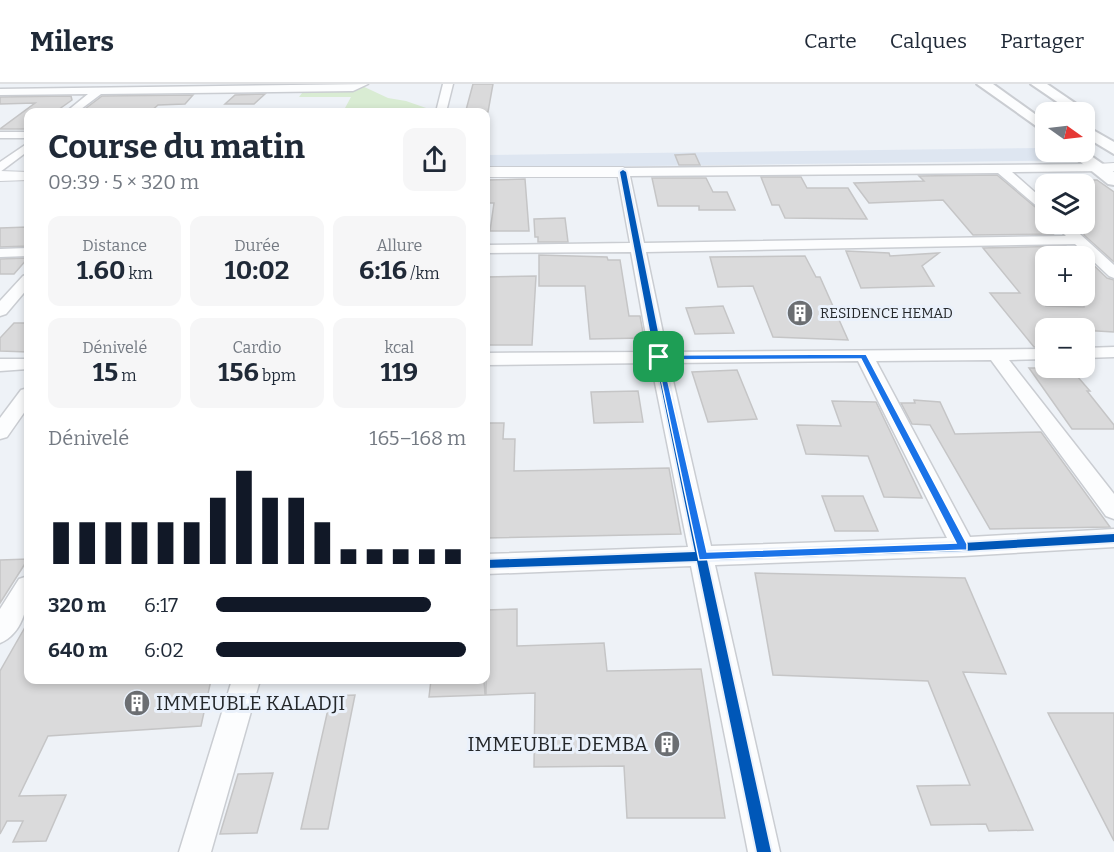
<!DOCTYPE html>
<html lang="fr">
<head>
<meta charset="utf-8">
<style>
	:root { --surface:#fff; --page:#f6f6f7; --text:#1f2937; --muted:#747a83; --line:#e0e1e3; --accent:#111827 }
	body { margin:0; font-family:Bitter,serif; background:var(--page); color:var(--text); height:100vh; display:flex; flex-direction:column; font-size:22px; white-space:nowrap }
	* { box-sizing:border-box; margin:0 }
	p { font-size:20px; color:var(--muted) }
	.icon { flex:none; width:33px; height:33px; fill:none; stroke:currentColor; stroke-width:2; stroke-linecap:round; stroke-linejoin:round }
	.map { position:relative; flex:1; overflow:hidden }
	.side { position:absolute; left:24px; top:24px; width:466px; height:576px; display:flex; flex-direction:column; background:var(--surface); border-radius:12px; box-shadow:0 3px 9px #0003 }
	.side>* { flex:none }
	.needle { width:39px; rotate:104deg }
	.buttons { position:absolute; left:1035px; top:18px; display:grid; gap:12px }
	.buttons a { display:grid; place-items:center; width:60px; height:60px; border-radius:12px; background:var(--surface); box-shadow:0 3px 9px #0003; font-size:30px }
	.pin { position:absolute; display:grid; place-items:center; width:51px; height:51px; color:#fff; margin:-26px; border-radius:12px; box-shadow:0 3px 9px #0006 }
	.round { display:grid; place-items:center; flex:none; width:63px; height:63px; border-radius:12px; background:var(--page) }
	.head { display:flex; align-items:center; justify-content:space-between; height:102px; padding:0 24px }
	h1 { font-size:33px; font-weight:700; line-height:45px }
	.metrics { display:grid; grid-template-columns:repeat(3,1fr); gap:9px; height:102px; padding:6px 24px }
	.metrics div { display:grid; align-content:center; border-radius:12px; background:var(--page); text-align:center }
	.metrics b { font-size:26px; font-weight:700 }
	.metrics small { font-size:16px; font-weight:400 }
	.metrics p { font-size:16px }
	.chart { height:168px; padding:12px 24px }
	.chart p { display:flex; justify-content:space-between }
	.chart svg { width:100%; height:108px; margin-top:6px; stroke:var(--accent); stroke-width:6 }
	ul { padding:0 24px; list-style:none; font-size:20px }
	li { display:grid; grid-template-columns:96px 72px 1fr; align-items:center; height:45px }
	li i { height:15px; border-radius:8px; background:var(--accent) }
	header { display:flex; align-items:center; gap:36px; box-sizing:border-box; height:84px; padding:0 30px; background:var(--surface); border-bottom:2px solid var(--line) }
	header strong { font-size:28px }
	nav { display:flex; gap:33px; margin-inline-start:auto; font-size:21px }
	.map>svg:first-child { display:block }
</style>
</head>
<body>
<header>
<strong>Milers</strong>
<nav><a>Carte</a><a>Calques</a><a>Partager</a></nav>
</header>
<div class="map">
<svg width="1114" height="768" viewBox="0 0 1114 768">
	<rect width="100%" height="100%" fill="#eef2f7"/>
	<path fill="#dee6f1" d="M1045,64L1046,68L1085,65L1100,76L486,84V71Z"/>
	<path fill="#d9ecd3" d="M309,0H358L388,14L406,17L429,25V28H354L355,24H345L351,13H299Z"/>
	<path fill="#dadadb" stroke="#c5c5c6" stroke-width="1.5" d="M473,0H493L488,28L466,26Z
		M265,10L254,20H225L235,11Z
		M193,11L185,20L158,21L150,28H81L102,12Z
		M71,12L72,16L55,28H28V45H0L35,19L0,20V13Z
		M695,70L700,81H679L675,71Z
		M997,91L1046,132V142L1053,150L973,151L943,116L869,119L854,99L924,97L919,92Z
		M761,93H801L807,104H848L867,135L785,134L779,121H772Z
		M652,94H706L713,108H727L735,126H699V122H658Z
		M525,95L529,147H490L494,119H486V96Z
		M1084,96H1097L1114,108V178L1084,151Z
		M565,134L568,158H538V153H535L534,135Z
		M28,143V162L0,163V144Z
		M1066,162L1076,172H1046V222L1084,223V172L1107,194L1114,196V248L1046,244V263H1034L990,209H1020L983,164Z
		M846,167L889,169L890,172L939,169L922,182L934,202L861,204Z
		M539,171L607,173L608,176H620L629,232H640L644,254L590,255L585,202H539Z
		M805,172L816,193H820L848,256L773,253L753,202L718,203L710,173Z
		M28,174L14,190H0V175Z
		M536,192L532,261H486V193Z
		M723,222L734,249L695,250L686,224Z
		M14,239H28V268L0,267V254Z
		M1029,284H1070L1090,307H1087L1114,341V345H1072Z
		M737,286L757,335L708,338L692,288Z
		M638,307L643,338L594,339L591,308Z
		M914,316L940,318L955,350L1041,348L1110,443L990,445L930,341L912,340L901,319H915Z
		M832,317L876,318L922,414L884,413L868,372L806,370L797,341L841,342Z
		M486,339H504L503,355H515L514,387L669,384L681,450L486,454Z
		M822,412H863L878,447H835Z
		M28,475L0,519V476Z
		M755,489L965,494L1006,590L963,588L1033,746L989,747L986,740L931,741L917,702L970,701L928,597L773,591Z
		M517,525V562L604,559L607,587L701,585L725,734H627L624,682L534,683L535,609L486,611V526Z
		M28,538V596H211L201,642L48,652L19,712L66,711L46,757L13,758L23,737H7L0,750V587Z
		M431,596H484L485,611L429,613Z
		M355,611L328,745H301L331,612Z
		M1048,629H1114V757Z
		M273,689L257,749L220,750L238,690Z"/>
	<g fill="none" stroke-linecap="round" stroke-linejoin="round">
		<defs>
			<path id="minor" d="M368,0L353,7L101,10L77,28H66L88,10L0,11V5Z
				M443,0H453L446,28H436Z
				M0,48H28V54H0Z
				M28,59V67L0,88V78Z
				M1098,80L1102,81V87L1012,88L1046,118V130L998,89L630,92L644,159L1066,152L1054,140H1069L1114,181V194L1109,192L1075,160L646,168L667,268L1046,265V275L1009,276L1114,410V435L1106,432L991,276L876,277L970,453L1114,445V463L963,472L715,481L780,768H748L691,482L486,490V470L688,463L651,279L486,281V269L649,268L631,168L486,169V161L630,159L617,88L623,84ZM858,277L947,454L711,462L669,279Z
				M28,164V172L0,173V165Z
				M28,190V204L6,230L0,232V217L23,192Z
				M1114,263V273L1084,274V264Z
				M0,275H28V285L0,287Z
				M28,304V323L7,353L0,355V334L21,306Z
				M28,492C30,515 25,549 0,559V525L19,495Z
				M232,596H260L211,768H179Z"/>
			<path id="tertiary" d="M1114,79V87L1098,88L1091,84L1098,80Z
				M486,83H623L631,88L623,93H486Z
				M0,87L28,88V96L0,97Z"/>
			<path id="secondary" d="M977,0H993L1046,38V49Z
				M1031,0H1047L1088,28L1084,31V28H1072Z
				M1084,41L1114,58V70L1084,52Z
				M1084,67L1114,88V101L1108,100L1068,68Z"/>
		</defs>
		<use href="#minor" stroke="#cacdd2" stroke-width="3"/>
		<use href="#tertiary" stroke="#cacdd2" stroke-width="2"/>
		<use href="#secondary" stroke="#cacdd2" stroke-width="4"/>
		<use href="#minor" fill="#fcfdfe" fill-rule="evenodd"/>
		<use href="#tertiary" fill="#fcfdfe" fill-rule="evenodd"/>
		<use href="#secondary" fill="#fcfdfe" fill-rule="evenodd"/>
		<defs>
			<path id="cycleway" d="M623,86L626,88L663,273L705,468L963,459L1114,450V458L963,467L707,476L771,768H757L697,477L486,484V476L695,468L655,273L620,88Z"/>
		</defs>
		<use href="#cycleway" stroke="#eaf1fb" stroke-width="4"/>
		<use href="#cycleway" fill="#0057b8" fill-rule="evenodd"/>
	</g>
	<path fill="#1a73e8" stroke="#fff" stroke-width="1.5" fill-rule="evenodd" d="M866,270L967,460V466L699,476L656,271ZM861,275L956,459L707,468L663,276Z"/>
	<defs>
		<symbol id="building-disc" viewBox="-11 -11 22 22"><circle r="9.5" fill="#6b6e72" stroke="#eaf1fb"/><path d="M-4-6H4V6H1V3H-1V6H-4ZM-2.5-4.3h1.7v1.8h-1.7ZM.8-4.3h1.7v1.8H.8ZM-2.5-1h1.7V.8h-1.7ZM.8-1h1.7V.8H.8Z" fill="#fff"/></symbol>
	</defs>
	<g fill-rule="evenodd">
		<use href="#building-disc" x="785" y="214" width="30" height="30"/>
		<use href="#building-disc" x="122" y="604" width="30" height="30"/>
		<use href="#building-disc" x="652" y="645" width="30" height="30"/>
	</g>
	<g text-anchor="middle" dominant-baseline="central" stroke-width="6" stroke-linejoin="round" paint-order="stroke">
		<g font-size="14" fill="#24272a" stroke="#eaf1fb" text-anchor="start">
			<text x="820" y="229">RESIDENCE HEMAD</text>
		</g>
		<g font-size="20" fill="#24272a" stroke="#eaf1fb" text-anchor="start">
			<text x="156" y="619">IMMEUBLE KALADJI</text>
			<text x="648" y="660" text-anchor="end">IMMEUBLE DEMBA</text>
		</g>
	</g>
</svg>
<div class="buttons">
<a><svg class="needle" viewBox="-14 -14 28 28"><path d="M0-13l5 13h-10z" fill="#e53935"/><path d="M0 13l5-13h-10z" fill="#747a83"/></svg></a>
<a><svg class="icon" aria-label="layers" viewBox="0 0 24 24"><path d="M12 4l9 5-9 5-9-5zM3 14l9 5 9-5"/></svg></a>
<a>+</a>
<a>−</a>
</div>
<div class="pin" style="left:659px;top:273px;background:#1e9e55"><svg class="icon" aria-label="arrive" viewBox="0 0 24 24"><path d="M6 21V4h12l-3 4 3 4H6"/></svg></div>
<section class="side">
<div class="head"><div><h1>Course du matin</h1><p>09:39 · 5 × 320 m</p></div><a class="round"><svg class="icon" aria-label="share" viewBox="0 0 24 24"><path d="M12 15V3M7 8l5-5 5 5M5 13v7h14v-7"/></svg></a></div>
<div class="metrics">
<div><p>Distance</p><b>1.60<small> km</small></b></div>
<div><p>Durée</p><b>10:02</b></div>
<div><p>Allure</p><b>6:16<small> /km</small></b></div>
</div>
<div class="metrics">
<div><p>Dénivelé</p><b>15<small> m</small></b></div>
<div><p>Cardio</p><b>156<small> bpm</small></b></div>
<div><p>kcal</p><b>119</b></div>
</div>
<div class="chart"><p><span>Dénivelé</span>165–168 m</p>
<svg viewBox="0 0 160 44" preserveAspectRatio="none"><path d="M5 44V27M15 44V27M25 44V27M35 44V27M45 44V27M55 44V27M65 44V17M75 44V6M85 44V17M95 44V17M105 44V27M115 44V38M125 44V38M135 44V38M145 44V38M155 44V38"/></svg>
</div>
<ul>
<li><b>320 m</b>6:17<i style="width:86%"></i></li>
<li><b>640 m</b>6:02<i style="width:100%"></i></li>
</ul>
</section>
</div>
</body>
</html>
